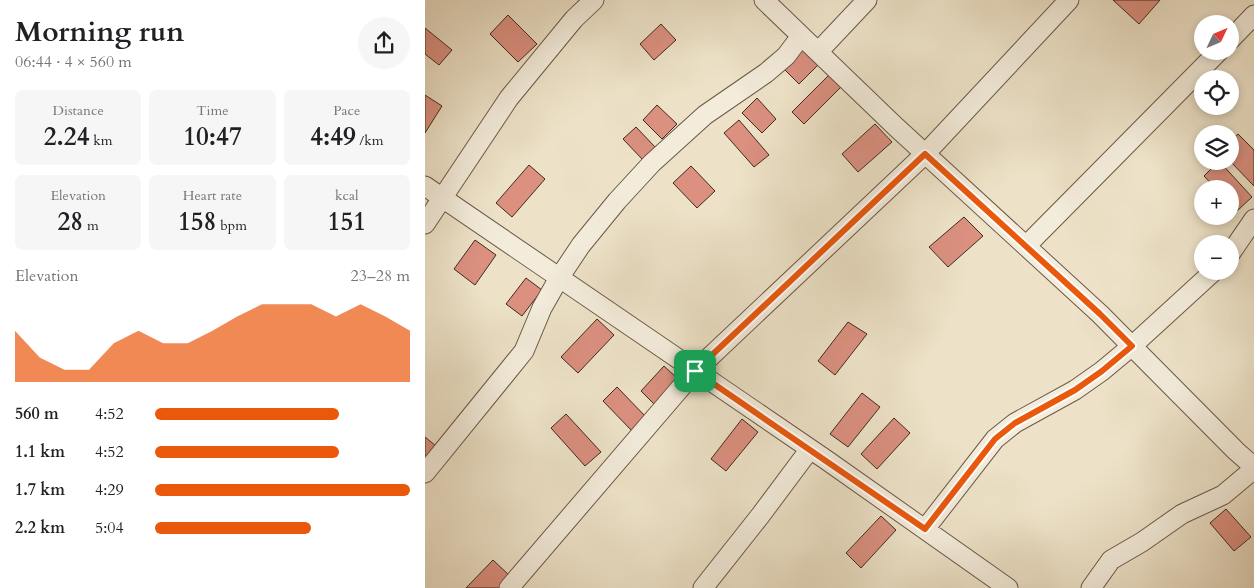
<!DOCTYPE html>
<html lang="en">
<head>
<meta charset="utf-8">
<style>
	:root { --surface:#fff; --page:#f6f6f6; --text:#202124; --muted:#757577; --accent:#ea580c }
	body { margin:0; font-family:Cardo,serif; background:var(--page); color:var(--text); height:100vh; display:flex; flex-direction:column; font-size:19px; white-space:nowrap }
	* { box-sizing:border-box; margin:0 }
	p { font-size:16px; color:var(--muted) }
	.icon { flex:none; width:28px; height:28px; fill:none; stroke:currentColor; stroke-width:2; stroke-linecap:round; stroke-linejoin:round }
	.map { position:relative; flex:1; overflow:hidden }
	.details { display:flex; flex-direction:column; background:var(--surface); width:425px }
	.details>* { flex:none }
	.needle { width:32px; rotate:46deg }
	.controls { position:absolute; left:769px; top:15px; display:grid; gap:10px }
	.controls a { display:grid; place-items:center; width:45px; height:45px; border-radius:50%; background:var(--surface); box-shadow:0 2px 8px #0003; font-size:25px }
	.pin { position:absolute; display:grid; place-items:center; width:42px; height:42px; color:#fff; margin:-21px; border-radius:10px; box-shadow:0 2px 8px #0006 }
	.round { display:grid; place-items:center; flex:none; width:52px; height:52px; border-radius:26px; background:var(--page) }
	.head { display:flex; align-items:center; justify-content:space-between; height:85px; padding:0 15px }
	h1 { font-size:28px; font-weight:700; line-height:38px }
	.stats { display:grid; grid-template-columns:repeat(3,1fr); gap:8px; height:85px; padding:5px 15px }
	.stats div { display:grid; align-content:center; border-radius:8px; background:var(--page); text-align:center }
	.stats b { font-size:25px; font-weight:700 }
	.stats small { font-size:14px; font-weight:400 }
	.stats p { font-size:14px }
	.chart { height:140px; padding:10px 15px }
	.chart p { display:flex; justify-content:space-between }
	.chart svg { width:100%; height:90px; margin-top:5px; fill:var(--accent); opacity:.7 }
	ul { padding:0 15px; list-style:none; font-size:16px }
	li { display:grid; grid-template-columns:80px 60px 1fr; align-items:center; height:38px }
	li i { height:12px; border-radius:6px; background:var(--accent) }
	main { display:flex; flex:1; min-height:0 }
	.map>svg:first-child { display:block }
</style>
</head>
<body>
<main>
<section class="details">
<div class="head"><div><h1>Morning run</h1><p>06:44 · 4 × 560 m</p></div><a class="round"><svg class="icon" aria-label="share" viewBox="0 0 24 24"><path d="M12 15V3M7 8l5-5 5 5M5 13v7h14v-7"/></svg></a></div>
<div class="stats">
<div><p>Distance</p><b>2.24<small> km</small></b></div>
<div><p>Time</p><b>10:47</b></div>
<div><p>Pace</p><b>4:49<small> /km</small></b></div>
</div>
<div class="stats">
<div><p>Elevation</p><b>28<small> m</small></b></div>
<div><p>Heart rate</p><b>158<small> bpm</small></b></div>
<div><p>kcal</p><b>151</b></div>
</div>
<div class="chart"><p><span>Elevation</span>23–28 m</p>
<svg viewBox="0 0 160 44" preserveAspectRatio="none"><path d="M0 44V19L10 32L20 38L30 38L40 25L50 19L60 25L70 25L80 19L90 12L100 6L110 6L120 6L130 12L140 6L150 12L160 19V44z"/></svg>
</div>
<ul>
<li><b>560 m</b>4:52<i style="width:72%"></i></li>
<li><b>1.1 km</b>4:52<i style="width:72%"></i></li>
<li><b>1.7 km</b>4:29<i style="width:100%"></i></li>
<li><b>2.2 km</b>5:04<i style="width:61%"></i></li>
</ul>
</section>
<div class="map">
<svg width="829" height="588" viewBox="0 0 829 588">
	<rect width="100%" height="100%" fill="#ede2c8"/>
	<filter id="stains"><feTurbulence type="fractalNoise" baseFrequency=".004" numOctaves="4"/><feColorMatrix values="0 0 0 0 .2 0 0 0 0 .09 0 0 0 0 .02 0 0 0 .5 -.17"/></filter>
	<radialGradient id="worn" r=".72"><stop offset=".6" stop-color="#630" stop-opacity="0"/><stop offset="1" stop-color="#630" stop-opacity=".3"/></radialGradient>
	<path fill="#db9080" stroke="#402a1d" d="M688,0H735L714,24Z
		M83,15L112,44L93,62L65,34Z
		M236,24L251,40L229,60L215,44Z
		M0,28L27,50L14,65L0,54Z
		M378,46L395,63L374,84L357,67Z
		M404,75L416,87L379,124L367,112Z
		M0,95L17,106L0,133Z
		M332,98L351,119L337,133L317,113Z
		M232,105L252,124L237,139L218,120Z
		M314,120L344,155L329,167L299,133Z
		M450,124L467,142L433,172L417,154Z
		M211,127L231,148L218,160L198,139Z
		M813,134L829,150V186L805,161V141Z
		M794,161L827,197L812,211L805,204V189H791L779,176Z
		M104,165L120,179L87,217L71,203Z
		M266,166L290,191L272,208L248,183Z
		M539,217L558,236L523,267L504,247Z
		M50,240L71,255L50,285L29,269Z
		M101,278L117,290L97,316L81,304Z
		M172,319L189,335L153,373L136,357Z
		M423,322L442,334L410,375L393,361Z
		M239,366L253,379L229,404L216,391Z
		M192,387L221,417L207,431L178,401Z
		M437,393L455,407L423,447L405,434Z
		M141,414L176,452L160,466L126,428Z
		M469,418L485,433L452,469L436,454Z
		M317,419L333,432L301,471L286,459Z
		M0,437L11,446L0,459Z
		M801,509L826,537L809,551L785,523Z
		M456,516L471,530L436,568L421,553Z
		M68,560L85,576L74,588H41Z"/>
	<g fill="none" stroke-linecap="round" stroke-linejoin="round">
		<defs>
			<path id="minor" d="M339,0L471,127L675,314L811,451L829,467
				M805,40L829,15
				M393,52L442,0
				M0,186L400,459L583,588
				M0,224L84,98L149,19L169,0
				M601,246L794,51
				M805,254L829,219
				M0,473L99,351L117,308L134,278L156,245L192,201L227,163L280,115L341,73L361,56L376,36
				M500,529L570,439L590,423L650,390L677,371L707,346L789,271
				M84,588L270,371L500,154L644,0
				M278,588L335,516L385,449
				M666,588L686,560L717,542L757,514L798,495L829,469"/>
		</defs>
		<use href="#minor" stroke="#6b5848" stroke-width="21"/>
		<use href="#minor" stroke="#f3ecdb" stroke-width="19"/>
	</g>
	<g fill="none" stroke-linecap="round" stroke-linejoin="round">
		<defs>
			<path id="route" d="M500,154L675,314L707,346L677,371L650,390L590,423L570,439L500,529L270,371Z"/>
		</defs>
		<use href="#route" stroke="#fff" stroke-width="10"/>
		<use href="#route" stroke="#ea580c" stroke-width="6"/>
	</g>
	<rect width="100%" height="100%" filter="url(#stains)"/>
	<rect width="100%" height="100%" fill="url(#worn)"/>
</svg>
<div class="controls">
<a><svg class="needle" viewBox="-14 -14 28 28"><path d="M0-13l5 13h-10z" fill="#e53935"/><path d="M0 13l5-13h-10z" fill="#757577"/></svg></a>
<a><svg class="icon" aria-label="locate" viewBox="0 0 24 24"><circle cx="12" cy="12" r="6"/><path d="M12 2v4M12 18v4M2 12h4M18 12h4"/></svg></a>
<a><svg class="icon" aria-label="layers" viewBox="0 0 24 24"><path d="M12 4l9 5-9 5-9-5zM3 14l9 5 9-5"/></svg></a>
<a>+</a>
<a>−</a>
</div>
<div class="pin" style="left:270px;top:371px;background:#1e9e55"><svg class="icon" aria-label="arrive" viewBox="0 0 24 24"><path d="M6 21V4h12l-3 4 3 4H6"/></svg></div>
</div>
</main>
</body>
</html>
